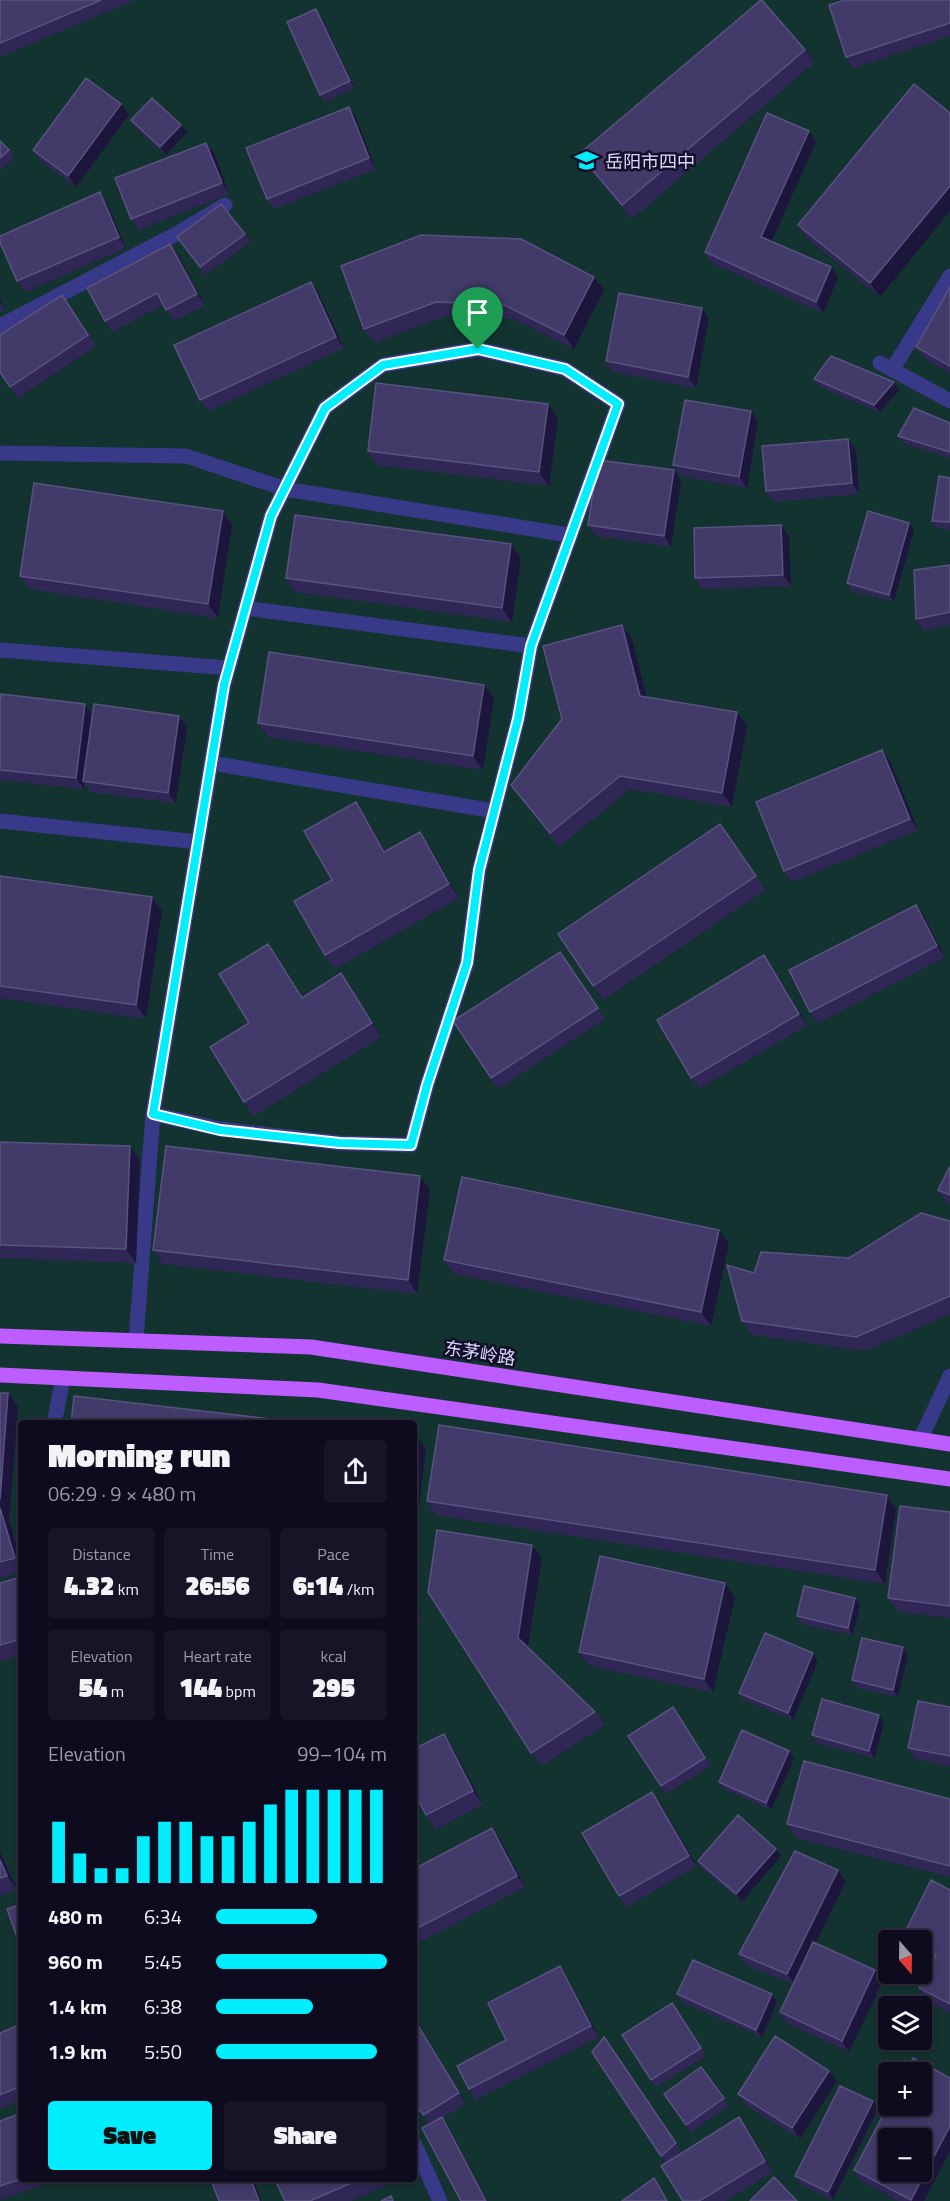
<!DOCTYPE html>
<html lang="en">
<head>
<meta charset="utf-8">
<style>
	:root { --surface:#0e0b1e; --page:#171427; --text:#f1f3f6; --muted:#9b9ba4; --line:#2e2b3c; --accent:#02eeff }
	body { margin:0; font-family:"Titillium Web","Noto Sans SC",sans-serif; background:var(--page); color:var(--text); height:100vh; display:flex; flex-direction:column; font-size:22px; white-space:nowrap }
	* { box-sizing:border-box; margin:0 }
	p { font-size:20px; color:var(--muted) }
	.icon { flex:none; width:33px; height:33px; fill:none; stroke:currentColor; stroke-width:2; stroke-linecap:round; stroke-linejoin:round }
	.map { position:relative; flex:1; overflow:hidden }
	.sheet { position:absolute; left:18px; top:1420px; width:399px; height:762px; display:flex; flex-direction:column; background:var(--surface); border-radius:6px; box-shadow:0 3px 9px #0003,0 0 0 2px var(--line) }
	.sheet>* { flex:none }
	.needle { width:39px; rotate:160deg }
	.buttons { position:absolute; left:878px; top:1930px; display:grid; gap:12px }
	.buttons a { display:grid; place-items:center; width:54px; height:54px; border-radius:6px; background:var(--surface); box-shadow:0 3px 9px #0003,0 0 0 2px var(--line); font-size:30px }
	.pin { position:absolute; display:grid; place-items:center; width:51px; height:51px; color:#fff; margin:-62px -26px; border-radius:50% 50% 50% 0; rotate:-45deg; box-shadow:0 0 6px #0007 }
	.pin .icon { rotate:45deg }
	.round { display:grid; place-items:center; flex:none; width:63px; height:63px; border-radius:6px; background:var(--page) }
	.summary { display:flex; align-items:center; justify-content:space-between; height:102px; padding:0 30px }
	h1 { font-size:33px; font-weight:800; line-height:45px }
	.stats { display:grid; grid-template-columns:repeat(3,1fr); gap:9px; height:102px; padding:6px 30px }
	.stats div { display:grid; align-content:center; border-radius:6px; background:var(--page); text-align:center }
	.stats b { font-size:26px; font-weight:800 }
	.stats small { font-size:16px; font-weight:400 }
	.stats p { font-size:16px }
	.chart { height:168px; padding:12px 30px }
	.chart p { display:flex; justify-content:space-between }
	.chart svg { width:100%; height:108px; margin-top:6px; stroke:var(--accent); stroke-width:6 }
	.primary-button { display:flex; gap:12px; margin-top:auto; padding:12px 30px }
	.primary-button a { flex:1; height:69px; border-radius:6px; background:var(--accent); color:#111; font-size:24px; font-weight:800; line-height:69px; text-align:center }
	.primary-button a+a { background:var(--page); color:var(--text) }
	ul { padding:0 30px; list-style:none; font-size:20px }
	li { display:grid; grid-template-columns:96px 72px 1fr; align-items:center; height:45px }
	li i { height:15px; border-radius:8px; background:var(--accent) }
	.map>svg:first-child { display:block }
</style>
</head>
<body>
<div class="map">
<svg width="950" height="2201" viewBox="0 0 950 2201">
	<rect width="100%" height="100%" fill="#130f28"/>
	<path fill="#123330" fill-rule="evenodd" d="M0,0H950V2201H0ZM21,1424H414V2180H21ZM888,1941H921V1974H888ZM888,2007H921V2040H888ZM888,2073H921V2106H888ZM888,2139H921V2172H888Z"/>
	<g fill="none" stroke-linecap="round" stroke-linejoin="round">
		<path stroke="#393989" stroke-width="15" d="M0,326L178,233L225,205
			M880,363L950,401
			M892,370L950,276
			M0,453L186,456L285,489L569,535
			M245,608L531,646
			M0,650L229,668
			M211,763L494,811
			M0,821L198,842
			M136,1340L153,1114L224,685L271,516L325,408L383,365L478,349L565,369L618,404L531,646L518,719L479,871L467,963L427,1085L411,1145L340,1143L220,1129L153,1114
			M54,1424L63,1378
			M920,1440L950,1376
			M414,2143L440,2201"/>
		<path stroke="#bd5dff" stroke-width="15" d="M0,1336L311,1347L950,1444
			M0,1375L318,1390L950,1479"/>
	</g>
	<path fill="#302757" d="M0,0H135L0,57Z
		M950,0V36L853,68L846,57Z
		M316,9L321,16L355,88L325,102L320,95Z
		M805,50L814,63L632,219L589,168L579,154Z
		M121,104L129,115L76,187L41,161L33,150Z
		M950,113L880,297L808,239L798,225Z
		M356,118L376,169L274,209L267,199Z
		M131,120L181,125L187,132L166,155L136,128Z
		M809,131L816,142L771,241L838,278L823,313L712,263L705,252Z
		M0,141L9,150L14,158L0,171Z
		M206,143L214,153L229,194L139,230L131,219Z
		M107,203L126,248L25,292L17,281Z
		M245,234L250,242L205,275L177,237Z
		M178,255L205,305L174,321L163,305L112,332L105,321Z
		M341,266L604,290L574,349L514,319L446,316L374,343L364,329Z
		M311,282L318,292L344,348L208,411L200,400Z
		M950,287V373L924,358L916,347Z
		M0,297L5,310L0,312Z
		M70,306L96,346L18,398L0,372Z
		M702,308L709,319L696,388L613,372L606,361Z
		M814,379L894,382L899,390L880,412L820,387Z
		M751,411L758,422L747,488L681,476L673,465Z
		M558,418L549,486L377,465L368,451Z
		M950,423V458L903,443L898,436Z
		M848,439L856,450L859,494L774,502L766,491Z
		M950,478V530L937,528L932,521Z
		M681,481L671,547L596,536L588,525Z
		M232,525L218,618L29,589L20,576Z
		M914,530L894,602L852,591L847,583Z
		M789,536L791,586L703,589L695,578Z
		M511,544L521,558L512,622L295,592L286,578Z
		M950,565V625L924,630L916,619Z
		M622,625L632,639L647,697L737,712L747,726L732,807L630,789L559,847L521,799L511,785L562,719Z
		M484,685L494,698L483,770L268,737L258,723Z
		M0,702L85,704L92,715L179,716L187,727L176,803L91,792L84,783V789L0,780Z
		M882,750L890,761L918,830L792,882L784,871Z
		M356,802L365,816L386,851L429,846L459,898L335,969L325,955L332,880Z
		M720,824L765,890L603,1000L558,934Z
		M0,876L162,911L146,1019L0,998Z
		M924,916L945,957L818,1023L810,1012Z
		M268,944L302,997L341,973L351,987L381,1037L254,1116L244,1102L249,1023Z
		M568,963L605,1019L498,1089L491,1078Z
		M772,966L807,1025L699,1089L691,1078Z
		M0,1142L130,1146L140,1160L136,1263L0,1258Z
		M950,1166V1205L948,1204L938,1190Z
		M430,1190L417,1294L163,1264L153,1250Z
		M950,1221V1314L866,1351L752,1335L742,1321L754,1273L849,1258Z
		M729,1244L711,1326L454,1274L444,1260Z
		M0,1393L18,1407L9,1520L21,1558V1573L0,1578Z
		M427,1501L896,1509L885,1584L436,1515Z
		M950,1512V1618L898,1612L888,1598Z
		M542,1558L528,1648L595,1712L605,1725L541,1766L428,1592Z
		M21,1577V1656L0,1661V1583Z
		M735,1597L713,1692L589,1666L579,1652Z
		M855,1598L860,1605L853,1635L802,1624L797,1616Z
		M414,1603L422,1619L414,1623Z
		M813,1653L818,1661L793,1720L744,1700L739,1693Z
		M908,1655L898,1697L857,1688L852,1680Z
		M950,1707V1766L915,1759L908,1748Z
		M678,1715L711,1766L666,1794L661,1786Z
		M884,1723L875,1758L817,1743L812,1735Z
		M444,1734L453,1748L483,1804L436,1829L426,1815L420,1803L414,1806V1749Z
		M794,1759L771,1810L724,1789L719,1782Z
		M950,1799V1877L797,1838L787,1824Z
		M660,1803L697,1866L626,1907L619,1896Z
		M492,1828L500,1839L525,1887L414,1945V1869Z
		M0,1852L17,1889L0,1897Z
		M781,1856L742,1902L703,1869L698,1861Z
		M846,1881L815,1943L883,1981L849,2052L787,2023L780,2012L793,1984L746,1965L739,1954Z
		M950,1890V2013L929,2002L919,1988L933,1962L921,1956V1941H904L902,1938Z
		M560,1966L567,1977L599,2037L476,2100L469,2089L506,2040Z
		M677,1994L777,2002L762,2037L682,2002Z
		M677,2010L706,2056L656,2087L651,2080Z
		M414,2017L466,2104L442,2118L447,2125L488,2201H461L429,2124L414,2100Z
		M21,2024V2100L0,2109V2033Z
		M604,2037L681,2150L671,2159L739,2117L747,2128L773,2172L725,2201H683L666,2163L592,2052Z
		M701,2067L729,2106L691,2132L664,2094Z
		M837,2081L800,2139L746,2105L738,2094Z
		M878,2109L833,2200L801,2184L795,2176Z
		M21,2113V2180H56L0,2200V2121Z
		M950,2151L924,2201H899L861,2181L854,2170Z
		M275,2180H392L393,2182L351,2201H285Z"/>
	<path fill="#1d163c" d="M316,9L321,16L355,88L350,81Z
		M121,104L129,115L76,187L68,176Z
		M349,107L356,118L376,169L369,158Z
		M181,125L187,132L166,155L160,147Z
		M809,131L816,142L769,247L761,237Z
		M206,143L214,153L229,194L222,183Z
		M950,186V211L880,297L870,283Z
		M100,192L107,203L126,248L119,237Z
		M170,244L178,255L205,305L197,294Z
		M831,267L838,278L823,313L816,302Z
		M594,277L604,290L574,349L564,335Z
		M311,282L318,292L344,348L336,337Z
		M0,297L5,310L0,302Z
		M702,308L709,319L696,388L688,377Z
		M894,382L899,390L880,412L874,405Z
		M548,404L558,418L549,486L539,472Z
		M751,411L758,422L747,488L739,477Z
		M848,439L856,450L859,494L852,483Z
		M674,470L681,481L671,547L664,536Z
		M223,511L232,525L218,618L208,604Z
		M909,523L914,530L894,602L889,595Z
		M781,525L789,536L791,586L783,575Z
		M511,544L521,558L512,622L502,608Z
		M622,625L632,639L650,710L640,696Z
		M484,685L494,698L483,770L473,756Z
		M85,704L92,715L83,781L84,783V789L76,778Z
		M737,712L747,726L732,807L722,793Z
		M179,716L187,727L176,803L168,793Z
		M882,750L890,761L918,830L910,819Z
		M356,802L365,816L394,866L384,852Z
		M420,832L429,846L459,898L449,884Z
		M152,897L162,911L146,1019L136,1005Z
		M916,905L924,916L945,957L937,946Z
		M268,944L278,958L311,1012L302,998Z
		M764,955L772,966L807,1025L799,1014Z
		M341,973L351,987L381,1037L372,1023Z
		M130,1146L140,1160L136,1263L126,1249Z
		M420,1176L430,1190L417,1294L408,1280Z
		M719,1230L729,1244L711,1326L701,1312Z
		M8,1393L18,1407L9,1520L21,1558V1566L15,1558L0,1508Z
		M416,1435L426,1449L417,1521L414,1516V1453Z
		M887,1495L896,1509L885,1584L875,1570Z
		M532,1545L542,1558L527,1652L518,1638Z
		M725,1583L735,1597L713,1692L704,1679Z
		M855,1598L860,1605L853,1635L848,1628Z
		M414,1603L422,1619L414,1608Z
		M903,1647L908,1655L898,1697L893,1690Z
		M813,1653L818,1661L793,1720L788,1713Z
		M879,1715L884,1723L875,1758L869,1751Z
		M444,1734L453,1748L483,1804L473,1791Z
		M789,1751L794,1759L771,1810L766,1803Z
		M652,1792L660,1803L697,1866L689,1856Z
		M492,1828L500,1839L525,1887L517,1876Z
		M776,1849L781,1856L742,1902L736,1894Z
		M0,1852L17,1889L7,1876L0,1860Z
		M838,1870L846,1881L795,1985L787,1974Z
		M560,1966L567,1977L599,2037L591,2026Z
		M875,1970L883,1981L849,2052L842,2041Z
		M772,1994L777,2002L762,2037L756,2030Z
		M414,2017L466,2104L459,2093L414,2019Z
		M829,2071L837,2081L800,2139L792,2128Z
		M873,2101L878,2109L833,2200L828,2192Z
		M442,2117L447,2125L488,2201H486Z
		M739,2117L747,2128L773,2172L765,2161Z
		M950,2126V2151L924,2201H911V2200Z
		M251,2180H254L261,2201H259Z"/>
	<path fill="#423a69" stroke="#5a5280" stroke-width="1.5" fill-rule="evenodd" d="M0,0H101L0,43Z
		M761,0H762L805,50L622,205L579,154Z
		M845,0H950V23L846,57L829,5Z
		M316,9L350,81L320,95L287,22Z
		M86,78L121,104L68,176L33,150Z
		M914,84L950,113V186L870,283L798,225Z
		M152,98L181,125L160,147L131,120Z
		M349,107L369,158L267,199L246,148Z
		M767,113L809,131L761,237L831,267L816,302L705,252Z
		M0,141L9,150L0,158Z
		M206,143L222,183L131,219L115,178Z
		M100,192L119,237L17,281L0,242V236Z
		M221,204L245,234L200,267L177,237Z
		M421,235L521,239L594,277L564,335L504,305L436,302L364,329L341,266Z
		M170,244L197,294L166,310L157,293L105,321L87,288Z
		M311,282L336,337L200,400L174,345Z
		M950,287V366L916,347Z
		M619,293L702,308L688,377L606,361Z
		M62,295L88,335L10,387L0,372V335Z
		M831,356L894,382L874,405L814,379Z
		M376,383L548,404L539,472L368,451Z
		M685,400L751,411L739,477L673,465Z
		M914,408L950,423V452L898,436Z
		M848,439L852,483L766,491L762,446Z
		M598,460L674,470L664,536L588,525Z
		M939,476L950,478V522L932,521Z
		M34,483L223,511L208,604L20,576Z
		M868,511L909,523L889,595L847,583Z
		M295,515L511,544L502,608L286,578Z
		M781,525L783,575L695,578L694,528Z
		M950,565V612L916,619L914,570Z
		M622,625L640,696L737,712L722,793L620,776L550,833L511,785L562,719L543,646Z
		M269,652L484,685L473,756L258,723Z
		M1,694L85,704L76,778L0,770V702Z
		M94,704L179,716L168,793L83,781Z
		M882,750L910,819L784,871L756,802Z
		M356,802L384,852L420,832L449,884L325,955L294,901L332,880L304,831Z
		M720,824L756,876L593,986L558,934Z
		M0,876L152,897L136,1005L0,986Z
		M916,905L937,946L810,1012L789,970Z
		M268,944L302,998L341,973L372,1023L244,1102L210,1047L249,1023L219,974Z
		M560,952L598,1008L491,1078L453,1021Z
		M764,955L799,1014L691,1078L657,1020Z
		M0,1142L130,1146L126,1249L0,1245Z
		M166,1146L420,1176L408,1280L153,1250Z
		M950,1166V1195L938,1190Z
		M462,1177L719,1230L701,1312L444,1260Z
		M921,1213L950,1221V1296L856,1337L742,1321L727,1265L754,1273L761,1252L849,1258Z
		M0,1393H8L0,1499Z
		M74,1396L313,1424H71Z
		M439,1425L887,1495L875,1570L427,1501Z
		M414,1435H416L414,1453Z
		M900,1506L950,1512V1606L888,1598Z
		M0,1508L15,1558L0,1562Z
		M437,1530L532,1545L518,1638L595,1712L531,1753L428,1592Z
		M600,1556L725,1583L704,1679L579,1652Z
		M21,1577V1639L0,1645V1583Z
		M804,1586L855,1598L848,1628L797,1616Z
		M765,1633L813,1653L788,1713L739,1693Z
		M862,1638L903,1647L893,1690L852,1680Z
		M822,1699L879,1715L869,1751L812,1735Z
		M918,1701L950,1707V1756L908,1748Z
		M673,1707L705,1758L661,1786L628,1736Z
		M742,1730L789,1751L766,1803L719,1782Z
		M444,1734L473,1791L426,1815L414,1792V1749Z
		M804,1761L950,1799V1866L787,1824Z
		M652,1792L689,1856L619,1896L582,1833Z
		M738,1815L776,1849L736,1894L698,1861Z
		M492,1828L517,1876L414,1930V1869Z
		M795,1851L838,1870L787,1974L739,1954Z
		M0,1860L7,1876L0,1878Z
		M931,1880L950,1890V2004L919,1988L936,1955L921,1948V1941H908L902,1938Z
		M21,1904V1948L7,1909Z
		M813,1942L875,1970L842,2041L780,2012Z
		M693,1960L772,1994L756,2030L677,1994Z
		M560,1966L591,2026L469,2089L457,2066L506,2040L488,2003Z
		M672,2003L701,2048L651,2080L622,2035Z
		M414,2019L459,2093L423,2115L414,2100Z
		M21,2024V2086L0,2095V2033Z
		M775,2036L829,2071L792,2128L738,2094Z
		M604,2037L676,2143L661,2156L592,2052Z
		M913,2058L950,2078V2126L911,2200L854,2170L888,2106H921V2073H905ZM888,2139H921V2172H888Z
		M701,2067L724,2098L686,2125L664,2094Z
		M840,2086L873,2101L828,2192L795,2176Z
		M21,2113V2179L0,2186V2121Z
		M442,2117L486,2201H461L422,2128Z
		M739,2117L765,2161L699,2201H683L661,2166Z
		M774,2177L797,2201H750Z
		M654,2178L667,2201H622Z
		M211,2180H251L259,2201H219Z
		M275,2180H358L310,2201H285Z
		M391,2196L393,2201H381Z"/>
	<g fill="none" stroke-linecap="round" stroke-linejoin="round">
		<defs>
			<path id="route" d="M478,349L565,369L618,404L531,646L518,719L479,870L467,963L427,1085L411,1145L340,1143L220,1130L153,1114L224,685L271,516L325,408L383,365Z"/>
		</defs>
		<use href="#route" stroke="#fff" stroke-width="12"/>
		<use href="#route" stroke="#02eeff" stroke-width="8"/>
	</g>
	<defs>
		<symbol id="school-bare" viewBox="-9 -9 18 18"><path d="M0-5L7-2L0 1L-7-2ZM-4 1L0 2.5L4 1V4Q0 6-4 4Z" fill="#02eeff" stroke="#130f28" stroke-width="2.5" paint-order="stroke"/></symbol>
	</defs>
	<g fill-rule="evenodd">
		<use href="#school-bare" x="570" y="144" width="33" height="33"/>
	</g>
	<g text-anchor="middle" dominant-baseline="central" stroke-width="5" stroke-linejoin="round" paint-order="stroke">
		<g font-size="18" fill="#dad6ff" stroke="#130f28" text-anchor="start">
			<text x="605" y="161">岳阳市四中</text>
		</g>
		<g font-size="18" fill="#dad6ff" stroke="#130f28">
			<text transform="translate(480 1353) rotate(9)">东茅岭路</text>
		</g>
	</g>
</svg>
<div class="buttons">
<a><svg class="needle" viewBox="-14 -14 28 28"><path d="M0-13l5 13h-10z" fill="#e53935"/><path d="M0 13l5-13h-10z" fill="#9b9ba4"/></svg></a>
<a><svg class="icon" aria-label="layers" viewBox="0 0 24 24"><path d="M12 4l9 5-9 5-9-5zM3 14l9 5 9-5"/></svg></a>
<a>+</a>
<a>−</a>
</div>
<div class="pin" style="left:478px;top:349px;background:#1e9e55"><svg class="icon" aria-label="arrive" viewBox="0 0 24 24"><path d="M6 21V4h12l-3 4 3 4H6"/></svg></div>
<section class="sheet">
<div class="summary"><div><h1>Morning run</h1><p>06:29 · 9 × 480 m</p></div><a class="round"><svg class="icon" aria-label="share" viewBox="0 0 24 24"><path d="M12 15V3M7 8l5-5 5 5M5 13v7h14v-7"/></svg></a></div>
<div class="stats">
<div><p>Distance</p><b>4.32<small> km</small></b></div>
<div><p>Time</p><b>26:56</b></div>
<div><p>Pace</p><b>6:14<small> /km</small></b></div>
</div>
<div class="stats">
<div><p>Elevation</p><b>54<small> m</small></b></div>
<div><p>Heart rate</p><b>144<small> bpm</small></b></div>
<div><p>kcal</p><b>295</b></div>
</div>
<div class="chart"><p><span>Elevation</span>99–104 m</p>
<svg viewBox="0 0 160 44" preserveAspectRatio="none"><path d="M5 44V19M15 44V32M25 44V38M35 44V38M45 44V25M55 44V19M65 44V19M75 44V25M85 44V25M95 44V19M105 44V12M115 44V6M125 44V6M135 44V6M145 44V6M155 44V6"/></svg>
</div>
<ul>
<li><b>480 m</b>6:34<i style="width:59%"></i></li>
<li><b>960 m</b>5:45<i style="width:100%"></i></li>
<li><b>1.4 km</b>6:38<i style="width:57%"></i></li>
<li><b>1.9 km</b>5:50<i style="width:94%"></i></li>
</ul>
<div class="primary-button"><a>Save</a><a>Share</a></div>
</section>
</div>
</body>
</html>
